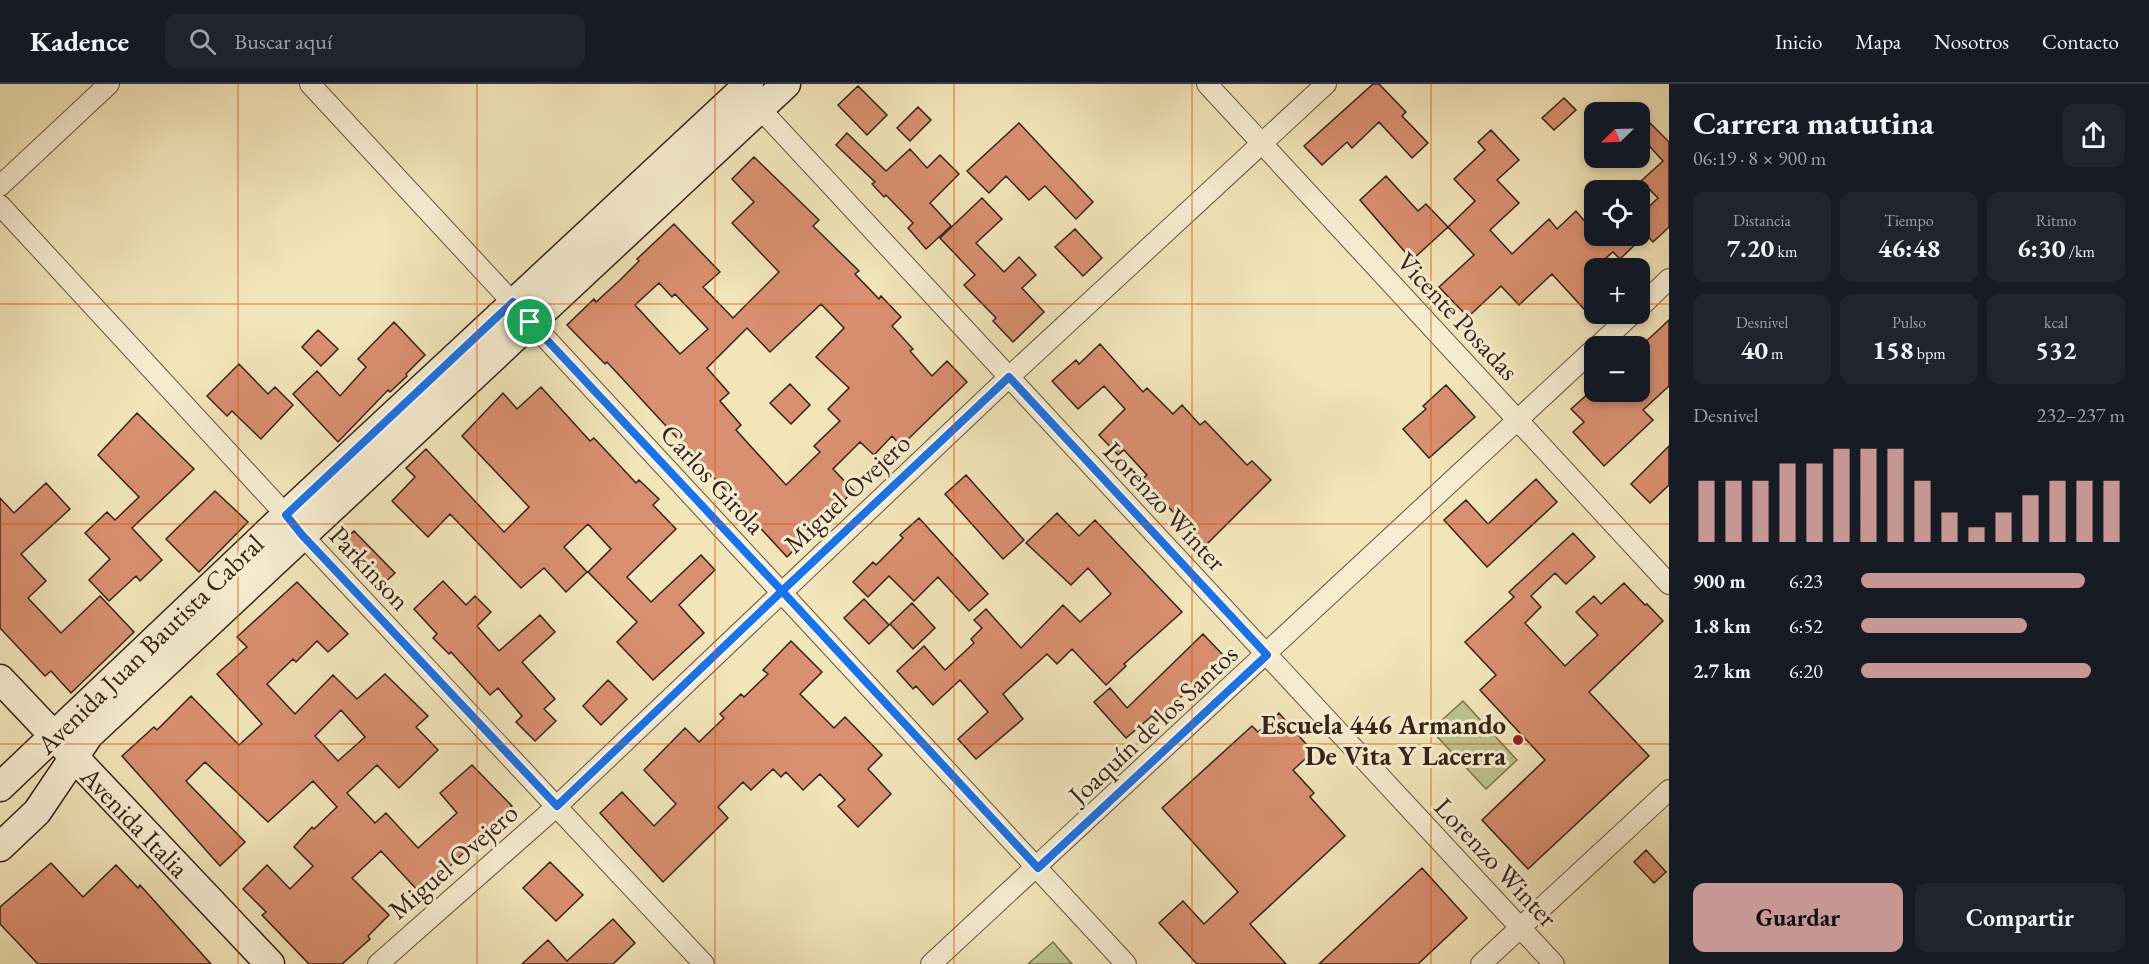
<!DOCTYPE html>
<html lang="es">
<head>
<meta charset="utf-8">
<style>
	:root { --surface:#171b24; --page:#20242c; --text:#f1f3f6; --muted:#9ea1a6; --line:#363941; --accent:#c59692 }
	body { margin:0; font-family:"EB Garamond",serif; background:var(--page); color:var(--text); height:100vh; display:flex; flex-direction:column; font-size:22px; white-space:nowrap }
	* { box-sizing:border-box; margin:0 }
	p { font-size:20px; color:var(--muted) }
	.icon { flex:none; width:33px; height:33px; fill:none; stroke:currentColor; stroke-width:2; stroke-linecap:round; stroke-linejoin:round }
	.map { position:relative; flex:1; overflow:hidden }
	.sheet { display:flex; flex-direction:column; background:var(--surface); width:480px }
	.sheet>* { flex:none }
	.needle { width:39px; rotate:247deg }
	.buttons { position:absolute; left:1584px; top:18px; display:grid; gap:12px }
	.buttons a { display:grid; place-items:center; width:66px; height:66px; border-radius:12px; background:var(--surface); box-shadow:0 3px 9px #0003; font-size:30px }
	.pin { position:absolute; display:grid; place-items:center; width:51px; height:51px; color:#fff; margin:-26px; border:3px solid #fff; border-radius:50%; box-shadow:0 2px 6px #0007 }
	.round { display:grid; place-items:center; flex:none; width:63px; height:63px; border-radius:12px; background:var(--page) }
	.overview { display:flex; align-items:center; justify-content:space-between; height:102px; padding:0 24px }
	h1 { font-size:33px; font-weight:700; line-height:45px }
	.stats { display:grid; grid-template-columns:repeat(3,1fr); gap:9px; height:102px; padding:6px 24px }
	.stats div { display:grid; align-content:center; border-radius:12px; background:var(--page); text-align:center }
	.stats b { font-size:26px; font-weight:700 }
	.stats small { font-size:16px; font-weight:400 }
	.stats p { font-size:16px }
	.chart { height:168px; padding:12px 24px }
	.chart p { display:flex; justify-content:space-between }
	.chart svg { width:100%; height:108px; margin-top:6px; stroke:var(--accent); stroke-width:6 }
	.primary-button { display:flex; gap:12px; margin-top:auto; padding:12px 24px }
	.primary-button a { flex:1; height:69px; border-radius:12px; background:var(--accent); color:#111; font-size:24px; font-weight:700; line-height:69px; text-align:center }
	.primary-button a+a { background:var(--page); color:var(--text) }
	ul { padding:0 24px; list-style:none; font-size:20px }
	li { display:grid; grid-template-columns:96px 72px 1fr; align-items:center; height:45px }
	li i { height:15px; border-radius:8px; background:var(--accent) }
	header { display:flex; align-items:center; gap:36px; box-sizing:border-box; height:84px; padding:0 30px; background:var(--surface); border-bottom:2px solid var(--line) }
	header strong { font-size:28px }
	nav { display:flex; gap:33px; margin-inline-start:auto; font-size:21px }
	.search { width:420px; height:54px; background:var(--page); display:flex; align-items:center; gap:15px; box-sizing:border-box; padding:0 21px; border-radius:12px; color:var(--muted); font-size:22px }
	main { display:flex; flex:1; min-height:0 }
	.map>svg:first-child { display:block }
</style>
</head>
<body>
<header>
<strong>Kadence</strong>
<div class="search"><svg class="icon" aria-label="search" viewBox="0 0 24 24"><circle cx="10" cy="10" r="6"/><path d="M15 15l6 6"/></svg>Buscar aquí</div>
<nav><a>Inicio</a><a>Mapa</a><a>Nosotros</a><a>Contacto</a></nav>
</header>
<main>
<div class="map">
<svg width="1669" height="880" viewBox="0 0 1669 880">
	<rect width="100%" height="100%" fill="#f2e5ba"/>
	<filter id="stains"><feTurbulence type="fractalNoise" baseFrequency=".00333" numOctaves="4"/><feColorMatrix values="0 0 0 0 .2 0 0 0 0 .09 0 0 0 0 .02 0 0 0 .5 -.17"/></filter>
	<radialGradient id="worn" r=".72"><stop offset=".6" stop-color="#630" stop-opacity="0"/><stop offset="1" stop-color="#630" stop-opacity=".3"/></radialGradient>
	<path fill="#bdc48e" stroke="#7a7353" stroke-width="1.5" d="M1463,617L1517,676L1486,705L1431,646Z
		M1053,858L1072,880H1028Z"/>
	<path fill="#d98f71" stroke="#362218" stroke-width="1.5" fill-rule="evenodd" d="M1373,0H1379L1406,28L1402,32L1428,59L1412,74L1379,38L1352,64L1347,58L1322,81L1304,62Z
		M858,2L887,31L867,51L838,21Z
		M1564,14L1576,26L1554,46L1542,34Z
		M918,23L931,36L910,57L897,44Z
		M1019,39L1093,118L1076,135L1045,102L1029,116L1006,92L989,109L967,87Z
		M1650,39L1669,58V143L1653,158L1640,144V131L1658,114L1641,97L1663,77L1640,52Z
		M1491,46L1519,76L1497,96L1519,119L1490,146L1512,170L1549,135L1557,145L1576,127L1594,148V152H1644L1620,175L1613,168L1594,184V236L1552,190L1519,221L1501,202L1468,233L1439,203L1474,171L1448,143L1475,117L1454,95L1485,66L1478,58Z
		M847,49L886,87L910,65L927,84L940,71L959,90L930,119L951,142L926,165L908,144L913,139L886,111L884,113L872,100L875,98L836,61Z
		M754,73L819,136L813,142L859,187L855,190L879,215L881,212L901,233L892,242L913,265L910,267L932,292L947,277L967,298L901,362L892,352L874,371L860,358L833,385L854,407L808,449L810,450L787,473L607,278L605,280L567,241L594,215L596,218L619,197L639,177L637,175L674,140L720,188L703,203L733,234L779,188L732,139L754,118L732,95ZM659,199L672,213L675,210L708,245L680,270L635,221ZM821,220L844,244L816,273L849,304L828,325L840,337L814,362L820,368L786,401L736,346L741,341L720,317L729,309L707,284L747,244L770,268Z
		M1386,92L1418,127L1426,120L1448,143L1412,176L1360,116Z
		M982,114L1002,135L976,159L1004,188L1019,173L1036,191L1022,204L1044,228L1013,258L993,237L996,234L964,201L975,191L940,154Z
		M1075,145L1102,174L1083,192L1055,163Z
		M1669,236V302L1643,326L1653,336L1604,382L1573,348L1584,338L1571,325L1590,308H1640V263Z
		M394,238L425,271L406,290L407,292L390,308L388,306L338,358L293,310L317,287L340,312L366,283L358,275Z
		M318,246L338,265L321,282L302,263Z
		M1100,260L1143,308L1147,304L1173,330L1182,321L1200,341L1205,337L1247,381L1252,377L1271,396L1205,462L1142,395L1147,391L1124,366L1118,371L1099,351L1125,325L1104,302L1078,325L1052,297L1076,276L1079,280Z
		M239,280L268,310L275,303L293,321L261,355L232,327L227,332L207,312Z
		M790,300L810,321L791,340L770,319Z
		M1446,301L1475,333L1429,374L1403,345L1426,325L1423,322Z
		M541,303L590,357L594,354L636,399L639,396L659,415L653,421L676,445L627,493L651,518L701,471L715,486L679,521L704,549L653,596L617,558L637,538L588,488L611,465L588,440L564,463L587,488L566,508L544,484L521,504L450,430L428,453L392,417L415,393L406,384L426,365L504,448L529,423L462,352L503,309L517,325Z
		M137,329L194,385L132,444L162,476L140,497L136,492L109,517L89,496L110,475L85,449L107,428L115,436L139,413L98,371Z
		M1669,362V401L1650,419L1631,400Z
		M966,391L1024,456L1003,475L945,410Z
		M1536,395L1557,418L1487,483L1444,436L1466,416L1488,440Z
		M46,399L70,425L21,470L46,497L28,514L61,549L100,512L134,548L71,609L51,587L45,592L0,544V414L14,429Z
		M215,407L248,438L199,488L166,455Z
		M1057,429L1079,452L1095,436L1182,528L1124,580L1126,582L1106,601L1072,565L1057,580L1047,570L1003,610L1023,635L976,675L958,655L988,628L960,596L933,621L916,602L913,605L897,587L924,562L945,586L974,559L971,555L982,544L974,536L986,525L1021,564L1063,521L1080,538L1111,510L1088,484L1071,501L1026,459Z
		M919,434L988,510L969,527L938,493L914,517L889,492L868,513L853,498L873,478L876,481L903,454L900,451Z
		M354,447L395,489L383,500L342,458Z
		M1573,449L1595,473L1566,500L1555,489L1531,512L1541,523L1525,539L1565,582L1598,551L1576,528L1594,512L1601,520L1624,499L1645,521L1647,520L1663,537L1589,608L1649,672L1528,785L1482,736L1545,676L1480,606L1496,591L1465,558L1514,513L1509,508Z
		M443,497L466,521L475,512L491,528L477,542L499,567L540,531L555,548L522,578L555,615L544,625L556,637L535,657L516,638L522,632L498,604L490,611L451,568L449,570L433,554L437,550L414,525Z
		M297,498L348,550L328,568L317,557L296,578L293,575L267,600L295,630L333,591L357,615L385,590L428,632L416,643L438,666L399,704L377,681L347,709L375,739L386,729L418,764L457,729L440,709L472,681L512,722L421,810L381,767L352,794L389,831L368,852L370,855L342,880H309L262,831L266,828L243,805L267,781L290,805L313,782L294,763L312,743L314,745L337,723L313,697L268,738L205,678L186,697L245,758L220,782L122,672L154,643L157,646L191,612L239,661L262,640L217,590L247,563L237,553ZM341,626L365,653L338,677L315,652Z
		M864,515L889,541L869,560L844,534Z
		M912,519L935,544L913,565L890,540Z
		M1203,550L1223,571L1157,637L1152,632L1126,654L1094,618L1110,604L1127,624Z
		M791,557L822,588L800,610L834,644L845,633L882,671L868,685L891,710L858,743L838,722L845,716L820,690L803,706L786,688L781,693L773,685L751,706L743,698L718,723L728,734L663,798L600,729L622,708L654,742L676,720L644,686L685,644L699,658L724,634L720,630L741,610L744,613L768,590L763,586Z
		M608,596L627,615L601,641L583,622Z
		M1279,629L1313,668L1293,686L1314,709L1310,713L1345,752L1250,840L1286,880H1197L1159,839L1183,817L1204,840L1238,808L1162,724L1252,642L1258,648Z
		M1646,766L1666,788L1654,799L1634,778Z
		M550,778L583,811L556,837L523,804Z
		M51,779L83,813L116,781L138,804L140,801L211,880H38L0,840V823Z
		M1422,784L1467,834L1418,880H1319Z
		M613,835L635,859L613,880H522L548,856L567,877Z"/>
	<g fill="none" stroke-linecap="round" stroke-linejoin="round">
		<defs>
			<path id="street" d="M310,0L1126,880
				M1207,0L1669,500
				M751,15L1554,880
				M0,102L109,0
				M0,121L286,431L302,451L704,880
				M1640,223L1669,195
				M1598,262L1632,230
				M378,880L557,722L1009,293L1326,0
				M931,880L1594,265
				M1481,880L1669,706"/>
			<path id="secondary" d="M0,595L270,880
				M0,703L286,431L749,0
				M0,763L37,728L89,651L786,0"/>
		</defs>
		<use href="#street" stroke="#655340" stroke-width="22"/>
		<use href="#secondary" stroke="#362218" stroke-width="31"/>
		<use href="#street" stroke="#f7eed2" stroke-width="20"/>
		<use href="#secondary" stroke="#f7eed2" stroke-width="28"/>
	</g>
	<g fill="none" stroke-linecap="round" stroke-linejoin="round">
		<defs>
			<path id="route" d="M530,238L513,218L286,431L302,451L557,722L782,507L1038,784L1267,571L1009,293L782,507L530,238"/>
		</defs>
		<use href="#route" stroke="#fff" stroke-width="12"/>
		<use href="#route" stroke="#1a73e8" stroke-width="8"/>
	</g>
	<path fill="none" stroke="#df560d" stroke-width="1.5" stroke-opacity="0.55" d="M238,0V880M477,0V880M715,0V880M954,0V880M1192,0V880M1431,0V880M0,220H1594M1640,220H1669M0,440H1669M0,660H1669"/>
	<circle fill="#8f2418" stroke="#f7eed2" stroke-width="2" cx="1518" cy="656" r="6"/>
	<g text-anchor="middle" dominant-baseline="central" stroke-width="6" stroke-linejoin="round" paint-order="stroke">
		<g font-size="27" fill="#362218" stroke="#f7eed2">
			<text transform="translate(1458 232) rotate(47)">Vicente Posadas</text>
			<text transform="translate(713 395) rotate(47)">Carlos Girola</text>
			<text transform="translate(847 409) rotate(-43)">Miguel Ovejero</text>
			<text transform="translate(1165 422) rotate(47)">Lorenzo Winter</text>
			<text transform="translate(370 484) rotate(47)">Parkinson</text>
			<text transform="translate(150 560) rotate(-44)">Avenida Juan Bautista Cabral</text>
			<text transform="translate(1153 640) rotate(-43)">Joaquín de los Santos</text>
			<text transform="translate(135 738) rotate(46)">Avenida Italia</text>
			<text transform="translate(453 777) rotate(-41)">Miguel Ovejero</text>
			<text transform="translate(1496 778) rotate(47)">Lorenzo Winter</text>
		</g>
		<g font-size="27" font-weight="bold" fill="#362218" stroke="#f7eed2" text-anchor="end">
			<text x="1506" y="640">Escuela 446 Armando<tspan x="1506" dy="31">De Vita Y Lacerra</tspan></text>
		</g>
	</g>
	<rect width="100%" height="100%" filter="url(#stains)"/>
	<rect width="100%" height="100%" fill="url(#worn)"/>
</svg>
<div class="buttons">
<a><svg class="needle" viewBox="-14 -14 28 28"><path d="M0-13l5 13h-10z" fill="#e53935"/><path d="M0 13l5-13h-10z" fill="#9ea1a6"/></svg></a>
<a><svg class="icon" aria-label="locate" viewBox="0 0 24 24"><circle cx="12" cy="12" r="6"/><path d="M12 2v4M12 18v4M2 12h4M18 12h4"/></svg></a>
<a>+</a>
<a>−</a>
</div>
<div class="pin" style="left:530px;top:238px;background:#1e9e55"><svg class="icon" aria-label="arrive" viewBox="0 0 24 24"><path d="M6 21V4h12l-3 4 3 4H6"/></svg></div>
</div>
<section class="sheet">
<div class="overview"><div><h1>Carrera matutina</h1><p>06:19 · 8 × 900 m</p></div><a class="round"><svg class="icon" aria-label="share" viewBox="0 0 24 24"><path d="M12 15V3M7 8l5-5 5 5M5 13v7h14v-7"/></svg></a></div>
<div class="stats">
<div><p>Distancia</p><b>7.20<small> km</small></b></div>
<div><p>Tiempo</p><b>46:48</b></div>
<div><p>Ritmo</p><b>6:30<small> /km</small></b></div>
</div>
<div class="stats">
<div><p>Desnivel</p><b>40<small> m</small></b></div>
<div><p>Pulso</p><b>158<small> bpm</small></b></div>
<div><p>kcal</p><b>532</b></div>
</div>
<div class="chart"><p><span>Desnivel</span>232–237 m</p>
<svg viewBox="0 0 160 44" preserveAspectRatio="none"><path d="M5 44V19M15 44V19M25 44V19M35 44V12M45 44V12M55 44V6M65 44V6M75 44V6M85 44V19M95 44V32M105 44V38M115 44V32M125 44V25M135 44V19M145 44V19M155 44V19"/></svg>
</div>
<ul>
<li><b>900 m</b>6:23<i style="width:85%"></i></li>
<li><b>1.8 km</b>6:52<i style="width:63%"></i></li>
<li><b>2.7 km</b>6:20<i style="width:87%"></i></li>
</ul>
<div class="primary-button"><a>Guardar</a><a>Compartir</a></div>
</section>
</main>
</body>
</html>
